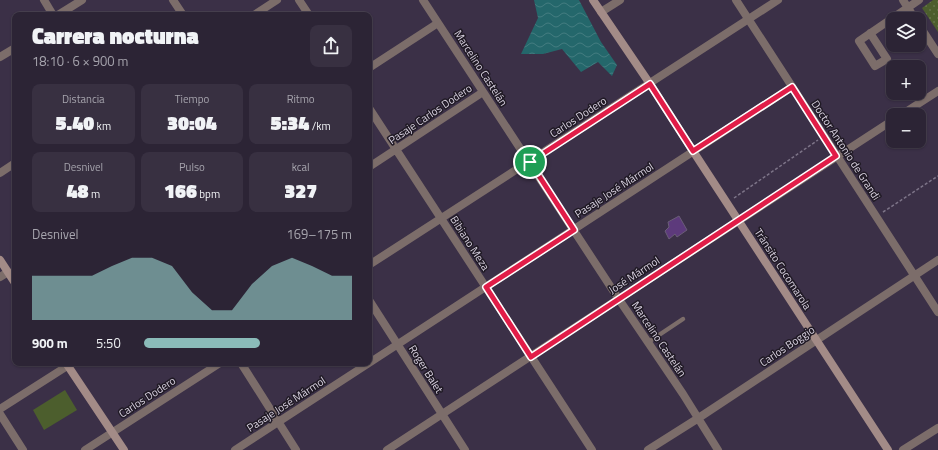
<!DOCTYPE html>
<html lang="es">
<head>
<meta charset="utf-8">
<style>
	:root { --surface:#2c2435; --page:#383041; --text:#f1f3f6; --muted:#a6a4ad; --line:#484150; --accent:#8bbbb9 }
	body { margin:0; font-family:"Titillium Web",sans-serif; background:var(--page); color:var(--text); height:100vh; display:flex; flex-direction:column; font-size:15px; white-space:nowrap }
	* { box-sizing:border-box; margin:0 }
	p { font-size:13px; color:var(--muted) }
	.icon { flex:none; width:22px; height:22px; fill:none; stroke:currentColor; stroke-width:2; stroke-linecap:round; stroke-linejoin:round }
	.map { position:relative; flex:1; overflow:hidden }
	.panel { position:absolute; left:12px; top:12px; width:360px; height:354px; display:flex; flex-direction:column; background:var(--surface); border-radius:8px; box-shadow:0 1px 3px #0004,0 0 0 1px var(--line) }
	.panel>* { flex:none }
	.controls { position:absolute; left:886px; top:12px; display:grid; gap:8px }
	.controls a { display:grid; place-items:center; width:40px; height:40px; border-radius:8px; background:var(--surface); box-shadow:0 1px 3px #0004,0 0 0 1px var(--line); font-size:20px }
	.pin { position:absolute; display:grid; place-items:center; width:34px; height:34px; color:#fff; margin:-17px; border:2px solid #fff; border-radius:50%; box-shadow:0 1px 4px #0007 }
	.round { display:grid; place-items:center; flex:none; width:42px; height:42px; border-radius:8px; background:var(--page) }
	.overview { display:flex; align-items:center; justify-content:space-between; height:68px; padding:0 20px }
	h1 { font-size:22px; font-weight:800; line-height:30px }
	.stats { display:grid; grid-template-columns:repeat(3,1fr); gap:6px; height:68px; padding:4px 20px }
	.stats div { display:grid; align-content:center; border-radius:8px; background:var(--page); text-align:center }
	.stats b { font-size:20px; font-weight:800 }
	.stats small { font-size:11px; font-weight:400 }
	.stats p { font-size:11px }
	.chart { height:112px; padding:8px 20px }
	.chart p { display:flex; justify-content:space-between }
	.chart svg { width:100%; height:72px; margin-top:4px; fill:var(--accent); opacity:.7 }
	ul { padding:0 20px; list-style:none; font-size:13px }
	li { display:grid; grid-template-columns:64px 48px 1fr; align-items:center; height:30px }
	li i { height:10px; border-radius:5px; background:var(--accent) }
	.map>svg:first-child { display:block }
</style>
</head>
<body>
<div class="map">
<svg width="938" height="450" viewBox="0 0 938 450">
	<defs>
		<pattern id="grass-dots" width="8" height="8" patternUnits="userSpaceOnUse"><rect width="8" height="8" fill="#4c5e2d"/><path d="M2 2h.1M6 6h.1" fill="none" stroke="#65744b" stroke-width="1.8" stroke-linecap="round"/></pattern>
		<pattern id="water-waves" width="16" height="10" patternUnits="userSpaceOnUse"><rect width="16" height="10" fill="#24676b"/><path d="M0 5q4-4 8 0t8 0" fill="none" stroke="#437c80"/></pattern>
	</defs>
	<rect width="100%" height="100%" fill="#3b3047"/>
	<path fill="url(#grass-dots)" d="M933,0H938V32L922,8Z"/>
	<path fill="#4c5e2d" d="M65,390L77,410L44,430L33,410Z"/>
	<path fill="url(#water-waves)" d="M534,0H579L601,42L617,65L612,76L598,62L581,72L562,49L543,54H521L538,18Z"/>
	<path fill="#5d3a7c" stroke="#6a5d77" d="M679,216L687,230L677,237L675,234L669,239L665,231L669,227L668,222Z"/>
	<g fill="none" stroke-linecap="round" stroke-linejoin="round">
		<path stroke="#7d7488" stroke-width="1.5" stroke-dasharray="3 2" stroke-linecap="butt" d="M734,198L818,140
			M883,212L938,176"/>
		<path stroke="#7c6d6a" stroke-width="4.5" d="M647,343L683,319"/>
		<path stroke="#7c6d6a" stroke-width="8" d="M44,0L53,15
			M173,0L183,15
			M299,0L309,15
			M423,0L618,298L683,394L718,450
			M736,0L938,312
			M903,0L915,19
			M601,12L620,0
			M58,15L82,0
			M254,15L277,0
			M919,25L938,54
			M870,33L887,59L875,66L859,41L919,0
			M0,57L15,48
			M369,68L438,23
			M369,108L592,450
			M901,115L938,91
			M369,167L483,92
			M0,173L15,163
			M369,265L778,0
			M0,277L8,272
			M369,300L465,450
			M241,363L296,450
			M369,363L792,87
			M0,409L72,363
			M0,414L23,450
			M85,450L220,363
			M235,450L369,363
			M387,450L893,120
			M648,450L697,419L938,260
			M903,450L938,428"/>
		<path stroke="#a38b87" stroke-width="8" d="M593,0L650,84L693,151L888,450
			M0,260L15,283
			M66,363L124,450"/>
	</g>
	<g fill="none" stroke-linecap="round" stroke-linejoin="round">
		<defs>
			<path id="route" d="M650,84L693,151L792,87L836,156L531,357L486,287L574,230L530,162Z"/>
		</defs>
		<use href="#route" stroke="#fff" stroke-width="8"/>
		<use href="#route" stroke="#e11d48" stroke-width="5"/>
	</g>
	<g text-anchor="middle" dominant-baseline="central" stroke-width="3" stroke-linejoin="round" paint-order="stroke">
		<g font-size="11" fill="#d9d2e1" stroke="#201a25">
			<text transform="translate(481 68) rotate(57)">Marcelino Castelán</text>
			<text transform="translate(430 114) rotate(-34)">Pasaje Carlos Dodero</text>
			<text transform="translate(578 117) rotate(-33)">Carlos Dodero</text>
			<text transform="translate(846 150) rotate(57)">Doctor Antonio de Grandi</text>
			<text transform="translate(614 190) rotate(-33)">Pasaje José Mármol</text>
			<text transform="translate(470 243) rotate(57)">Bibiano Meza</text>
			<text transform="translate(783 269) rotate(57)">Tránsito Cocomarola</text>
			<text transform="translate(634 275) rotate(-33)">José Mármol</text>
			<text transform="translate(659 339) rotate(56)">Marcelino Castelán</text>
			<text transform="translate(787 346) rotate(-34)">Carlos Boggio</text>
			<text transform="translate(426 369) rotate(58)">Roger Balet</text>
			<text transform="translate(147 397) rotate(-33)">Carlos Dodero</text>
			<text transform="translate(286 404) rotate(-33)">Pasaje José Mármol</text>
		</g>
	</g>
</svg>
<div class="controls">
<a><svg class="icon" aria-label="layers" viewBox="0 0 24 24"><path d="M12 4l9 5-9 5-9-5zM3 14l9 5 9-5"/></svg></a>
<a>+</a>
<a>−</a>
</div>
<div class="pin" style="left:530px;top:162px;background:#1e9e55"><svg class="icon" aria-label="arrive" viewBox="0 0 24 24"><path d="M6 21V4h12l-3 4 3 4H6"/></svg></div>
<section class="panel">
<div class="overview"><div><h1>Carrera nocturna</h1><p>18:10 · 6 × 900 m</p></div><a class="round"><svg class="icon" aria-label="share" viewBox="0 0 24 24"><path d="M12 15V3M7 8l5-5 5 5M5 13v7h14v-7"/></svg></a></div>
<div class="stats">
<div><p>Distancia</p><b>5.40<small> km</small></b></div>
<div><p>Tiempo</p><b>30:04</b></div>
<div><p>Ritmo</p><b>5:34<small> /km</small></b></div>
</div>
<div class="stats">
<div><p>Desnivel</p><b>48<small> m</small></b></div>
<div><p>Pulso</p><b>166<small> bpm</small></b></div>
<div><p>kcal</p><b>327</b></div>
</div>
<div class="chart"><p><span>Desnivel</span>169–175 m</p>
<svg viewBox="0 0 160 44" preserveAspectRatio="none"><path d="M0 44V17L10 17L20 17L30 17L40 11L50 6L60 6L70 11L80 27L90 38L100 38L110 22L120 11L130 6L140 11L150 17L160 17V44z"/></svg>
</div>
<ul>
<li><b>900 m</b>5:50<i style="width:56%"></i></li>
</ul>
</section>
</div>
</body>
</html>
